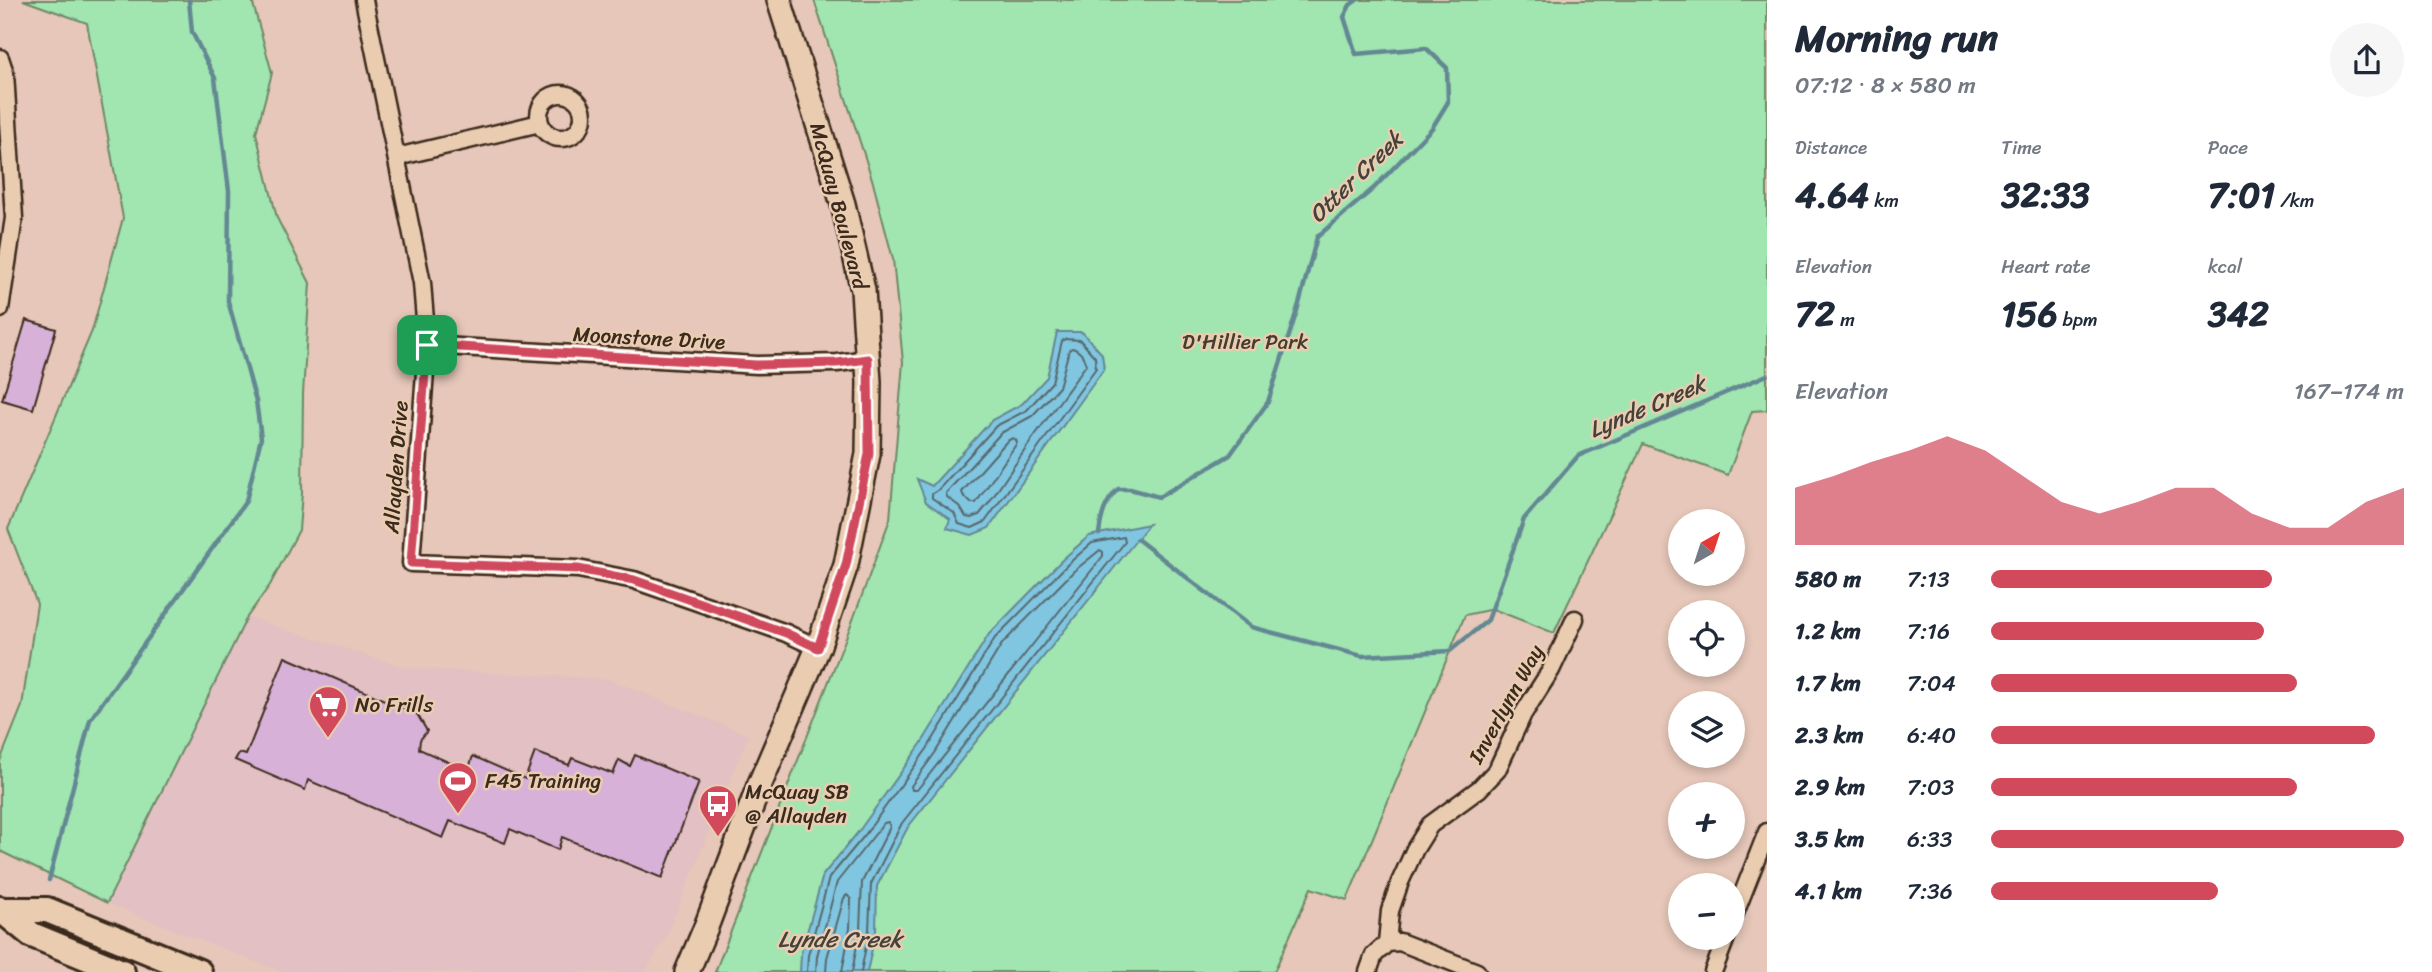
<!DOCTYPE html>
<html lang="en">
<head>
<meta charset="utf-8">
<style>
	:root { --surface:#fff; --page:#f6f6f7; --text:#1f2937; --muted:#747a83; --accent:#d1495b }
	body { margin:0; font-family:Sriracha,sans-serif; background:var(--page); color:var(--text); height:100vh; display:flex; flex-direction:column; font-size:26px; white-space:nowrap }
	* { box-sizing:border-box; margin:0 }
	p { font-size:23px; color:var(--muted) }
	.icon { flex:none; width:38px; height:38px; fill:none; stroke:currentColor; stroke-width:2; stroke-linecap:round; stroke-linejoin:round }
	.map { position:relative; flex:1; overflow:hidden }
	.panel { display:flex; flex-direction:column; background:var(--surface); width:665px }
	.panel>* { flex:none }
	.needle { width:46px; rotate:39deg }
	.buttons { position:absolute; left:1668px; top:509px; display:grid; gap:14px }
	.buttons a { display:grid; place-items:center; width:77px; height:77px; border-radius:50%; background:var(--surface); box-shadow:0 4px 10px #0003; font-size:35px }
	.pin { position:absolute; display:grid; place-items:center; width:60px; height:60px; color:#fff; margin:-30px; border-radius:14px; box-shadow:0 4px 10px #0006 }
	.round { display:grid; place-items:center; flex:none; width:74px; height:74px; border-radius:37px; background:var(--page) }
	.summary { display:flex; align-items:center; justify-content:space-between; height:119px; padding:0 28px }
	h1 { font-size:38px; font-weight:700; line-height:52px }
	.figures { display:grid; grid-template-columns:repeat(3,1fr); gap:10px; height:119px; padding:7px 28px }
	.figures div { display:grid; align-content:center }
	.figures b { font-size:35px; font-weight:700 }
	.figures small { font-size:19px; font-weight:400 }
	.figures p { font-size:19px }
	.chart { height:196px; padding:14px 28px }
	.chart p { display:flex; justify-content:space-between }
	.chart svg { width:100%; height:126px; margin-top:7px; fill:var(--accent); opacity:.7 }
	ul { padding:0 28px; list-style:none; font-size:23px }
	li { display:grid; grid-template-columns:112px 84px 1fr; align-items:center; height:52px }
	li i { height:18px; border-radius:9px; background:var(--accent) }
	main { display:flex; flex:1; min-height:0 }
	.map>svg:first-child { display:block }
</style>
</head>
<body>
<main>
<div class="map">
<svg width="1767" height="972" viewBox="0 0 1767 972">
	<rect width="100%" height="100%" fill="#e6c7b9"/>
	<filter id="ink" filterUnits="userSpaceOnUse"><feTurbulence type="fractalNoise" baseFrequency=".0143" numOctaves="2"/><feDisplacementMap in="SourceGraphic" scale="14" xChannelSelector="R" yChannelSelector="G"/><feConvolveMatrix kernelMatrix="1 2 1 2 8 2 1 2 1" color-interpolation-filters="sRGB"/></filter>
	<g filter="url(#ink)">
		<path fill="#e2c0c3" d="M247,617L405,668L607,679L748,735L667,935L645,972H282L107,903Z"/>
		<path fill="#a1e5b1" stroke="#6e8868" stroke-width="2" d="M23,0H252L272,73L256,133L277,218L310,283L303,394L302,493L299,530L270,585L247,617L107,903L0,851V761L22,706L37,604L8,529L92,331L123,218L87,23Z
			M814,0H1767V410L1752,411L1728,475L1643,444L1554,633L1493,609L1465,615L1347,900L1311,888L1274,972H715L854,617L890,519L903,362L893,259L872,179Z"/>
		<path fill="#80c6e1" stroke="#648893" stroke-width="2" d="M1057,332H1082L1102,354L1104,369L989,528L972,535L947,528L950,519L926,502L917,479L932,486L992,420L1022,404L1047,377Z
			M1149,524L908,827L877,886L876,931L867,972H800L801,954L823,875L859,831L921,744L989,634L1063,559L1089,536Z"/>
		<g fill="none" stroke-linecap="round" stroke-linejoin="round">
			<path stroke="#57686c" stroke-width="2" d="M1065,339L1080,340L1095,357L1096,368L985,522L972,528L959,524L954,513L932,498V494L938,490L996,426L1027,410L1052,382L1062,341Z
				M1072,348C1078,349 1087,359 1086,365L1033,438L989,503L979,515L971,518L966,517L960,507L947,497L946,493L1001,433L1032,416L1059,387L1069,350Z
				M1013,438L1016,440L1017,443L976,503H971L963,495L962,492L1007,441Z
				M1100,550L1103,552V556L917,790H912L911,786L935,753L1002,644L1074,571Z
				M807,972L808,955L829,878L865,835L927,749L995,638L1068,564L1092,543L1124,537L1125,542L902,823L871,884L869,930L861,972
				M816,972L817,956L837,882L884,823L888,822L890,827L862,882L860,929L852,972
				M826,972L827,958L844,898L847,895L851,899L850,928L842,972"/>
			<path stroke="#648893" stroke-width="4.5" d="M1099,534C1101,516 1105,502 1118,489H1130L1159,497L1230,455L1268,402L1299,304L1317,237L1374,188L1432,128L1448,102L1447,68L1426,48L1356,54L1344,17L1350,5L1357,0
				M1137,539L1251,627L1362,656L1450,651L1488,620L1524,519L1578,456L1767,375
				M49,880L90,720L246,501L261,438L256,401L228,301L229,191L215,78L192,32L189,0"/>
		</g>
		<path fill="#d8b1d9" stroke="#3b2a1e" stroke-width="2" d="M26,320L56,329L33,409L2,400Z
			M285,657L417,714L427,731L420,740L419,749L468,771L473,756L525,779L535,752L569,765L572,758L613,774L619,760L630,766L635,755L699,782L662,878L562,837L558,850L510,829L505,843L450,821L443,838L308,780L305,790L235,760L239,753L246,755Z"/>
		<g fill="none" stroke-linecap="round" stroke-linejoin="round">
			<defs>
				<path id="street" d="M364,0L422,283L427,345L411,563L578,569L634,580L786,633L818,648
					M0,58L5,73L14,218L0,309
					M539 116a22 22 0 1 1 44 0a22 22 0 1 1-44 0Z
					M397,157L540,123
					M427,345L757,365L837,363L868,359
					M1732,921L1767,832
					M1387,943L1390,911L1400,882L1415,849L1430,825L1479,789L1497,770L1523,714L1551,670L1575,619
					M1387,943L1400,942L1477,972
					M1368,972L1374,955L1387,943
					M1713,972L1726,938"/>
				<path id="secondary" d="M687,972L706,927L759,786L818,648L846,565L868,454L869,382L863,290L843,204L779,0"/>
				<path id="primary" d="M0,909L32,935L122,972
					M2,910H47L199,972"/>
			</defs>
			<use href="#street" stroke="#3b2a1e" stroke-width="21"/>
			<use href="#secondary" stroke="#3b2a1e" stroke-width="28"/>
			<use href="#primary" stroke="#3b2a1e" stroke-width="30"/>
			<use href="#street" stroke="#eacdb1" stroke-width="16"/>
			<use href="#secondary" stroke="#eacdb1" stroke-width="23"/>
			<use href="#primary" stroke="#eacdb1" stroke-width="24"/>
		</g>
	</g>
	<g fill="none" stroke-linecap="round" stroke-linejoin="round" filter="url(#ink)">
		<defs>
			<path id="route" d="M427,345L757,365L837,363L868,359L869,454L846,565L818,648L786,633L634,580L578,569L411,563Z"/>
		</defs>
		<use href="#route" stroke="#fff" stroke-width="14"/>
		<use href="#route" stroke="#d1495b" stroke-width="9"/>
	</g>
	<defs>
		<symbol id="supermarket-pin" viewBox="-11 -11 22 30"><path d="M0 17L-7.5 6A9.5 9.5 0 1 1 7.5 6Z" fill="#d1495b" stroke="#eacdb1"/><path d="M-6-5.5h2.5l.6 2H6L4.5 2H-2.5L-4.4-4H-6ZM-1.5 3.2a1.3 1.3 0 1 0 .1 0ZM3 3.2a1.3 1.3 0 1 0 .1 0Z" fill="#fff"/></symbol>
		<symbol id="stadium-pin" viewBox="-11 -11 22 30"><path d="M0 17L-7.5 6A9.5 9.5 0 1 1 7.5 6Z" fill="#d1495b" stroke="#eacdb1"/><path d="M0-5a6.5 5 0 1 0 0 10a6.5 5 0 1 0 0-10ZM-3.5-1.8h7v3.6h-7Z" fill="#fff"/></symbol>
		<symbol id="bus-pin" viewBox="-11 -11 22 30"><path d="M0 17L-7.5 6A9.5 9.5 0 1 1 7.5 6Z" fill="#d1495b" stroke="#eacdb1"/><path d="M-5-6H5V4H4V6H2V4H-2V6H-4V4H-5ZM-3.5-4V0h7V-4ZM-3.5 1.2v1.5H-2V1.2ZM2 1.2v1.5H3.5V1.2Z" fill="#fff"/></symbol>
	</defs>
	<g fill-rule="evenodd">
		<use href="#supermarket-pin" x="306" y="683" width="44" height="60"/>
		<use href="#stadium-pin" x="436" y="759" width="44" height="60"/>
		<use href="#bus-pin" x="696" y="782" width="44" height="60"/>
	</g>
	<g text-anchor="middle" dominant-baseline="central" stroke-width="5" stroke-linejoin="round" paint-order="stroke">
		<g font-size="21" fill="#3b2a1e" stroke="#eacdb1">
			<text transform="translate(839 206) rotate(75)">McQuay Boulevard</text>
			<text transform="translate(649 338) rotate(3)">Moonstone Drive</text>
			<text transform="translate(396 467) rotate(-86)">Allayden Drive</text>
			<text transform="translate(1506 704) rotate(-61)">Inverlynn Way</text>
		</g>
		<g font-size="21" fill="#453d2d" stroke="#eacdb1">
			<text x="1245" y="342">D'Hillier Park</text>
		</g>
		<g font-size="21" fill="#3b2a1e" stroke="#eacdb1" text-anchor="start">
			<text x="355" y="705">No Frills</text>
			<text x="485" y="781">F45 Training</text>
			<text x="745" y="792">McQuay SB<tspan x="745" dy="24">@ Allayden</tspan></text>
		</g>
		<g font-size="23" font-style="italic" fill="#45413b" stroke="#eacdb1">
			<text transform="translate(1356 177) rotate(-44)">Otter Creek</text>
			<text transform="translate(1647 407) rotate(-23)">Lynde Creek</text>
			<text x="840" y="939">Lynde Creek</text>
		</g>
	</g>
</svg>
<div class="buttons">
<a><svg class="needle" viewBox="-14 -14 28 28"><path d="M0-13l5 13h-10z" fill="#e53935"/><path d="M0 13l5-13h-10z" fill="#747a83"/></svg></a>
<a><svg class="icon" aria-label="locate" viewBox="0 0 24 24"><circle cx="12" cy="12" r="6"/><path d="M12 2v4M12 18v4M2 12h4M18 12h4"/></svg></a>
<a><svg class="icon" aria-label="layers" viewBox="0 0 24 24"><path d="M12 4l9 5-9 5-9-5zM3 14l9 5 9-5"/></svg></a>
<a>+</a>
<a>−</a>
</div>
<div class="pin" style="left:427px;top:345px;background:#1e9e55"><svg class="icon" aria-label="arrive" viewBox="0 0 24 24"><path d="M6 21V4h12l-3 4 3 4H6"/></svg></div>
</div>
<section class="panel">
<div class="summary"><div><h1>Morning run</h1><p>07:12 · 8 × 580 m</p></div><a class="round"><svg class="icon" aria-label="share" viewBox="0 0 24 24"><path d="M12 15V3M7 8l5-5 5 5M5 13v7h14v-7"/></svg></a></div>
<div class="figures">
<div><p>Distance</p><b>4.64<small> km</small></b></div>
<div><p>Time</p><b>32:33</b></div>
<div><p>Pace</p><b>7:01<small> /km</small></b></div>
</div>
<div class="figures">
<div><p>Elevation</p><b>72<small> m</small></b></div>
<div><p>Heart rate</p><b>156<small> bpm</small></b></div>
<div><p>kcal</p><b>342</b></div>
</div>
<div class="chart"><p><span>Elevation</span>167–174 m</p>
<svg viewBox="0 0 160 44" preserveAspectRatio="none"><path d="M0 44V24L10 20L20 15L30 11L40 6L50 11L60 20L70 29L80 33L90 29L100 24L110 24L120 33L130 38L140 38L150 29L160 24V44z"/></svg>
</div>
<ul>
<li><b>580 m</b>7:13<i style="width:68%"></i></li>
<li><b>1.2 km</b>7:16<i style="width:66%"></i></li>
<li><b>1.7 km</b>7:04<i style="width:74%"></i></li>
<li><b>2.3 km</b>6:40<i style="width:93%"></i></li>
<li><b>2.9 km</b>7:03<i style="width:74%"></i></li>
<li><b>3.5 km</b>6:33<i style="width:100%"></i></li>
<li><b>4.1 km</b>7:36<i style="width:55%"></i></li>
</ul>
</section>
</main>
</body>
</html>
